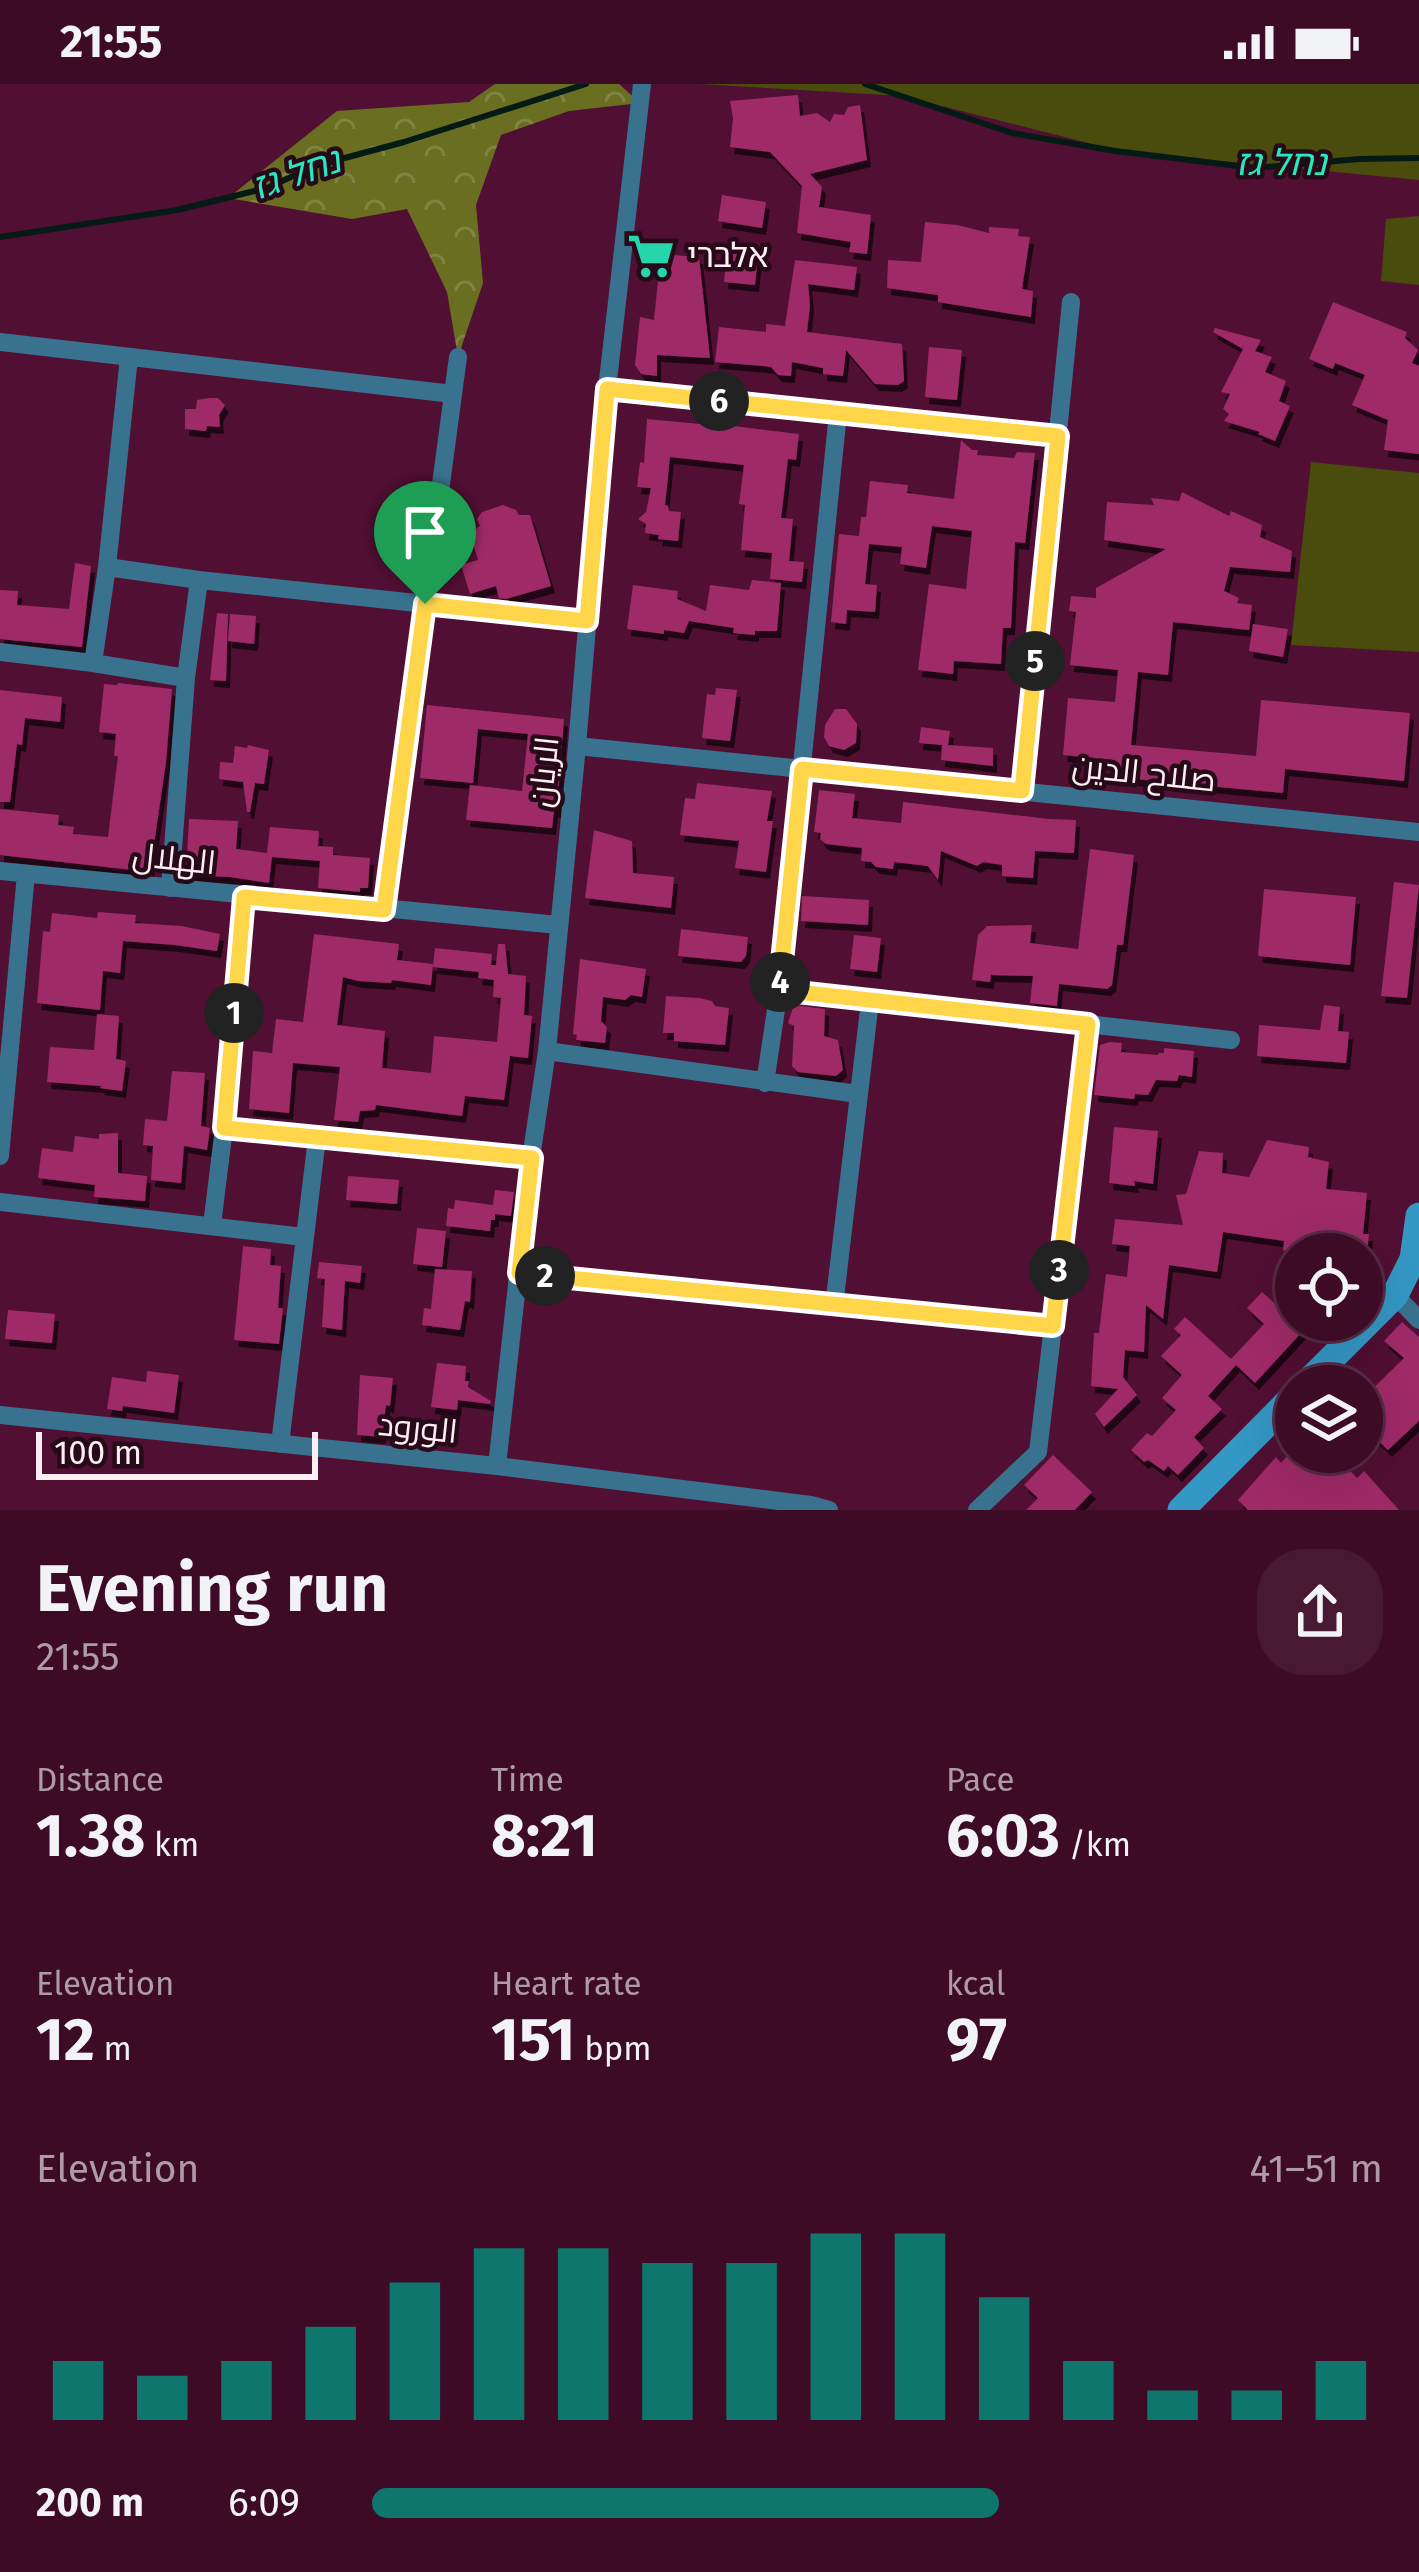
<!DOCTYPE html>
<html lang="en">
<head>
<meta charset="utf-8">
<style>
	:root { --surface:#3d0b26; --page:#481932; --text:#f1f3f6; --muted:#ad9ba7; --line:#562b43; --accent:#0f766e }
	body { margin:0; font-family:"Fira Sans",Cairo,"Noto Sans Hebrew",sans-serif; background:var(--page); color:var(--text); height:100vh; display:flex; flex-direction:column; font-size:45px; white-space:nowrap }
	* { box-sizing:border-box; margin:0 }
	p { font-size:39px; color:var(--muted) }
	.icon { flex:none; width:66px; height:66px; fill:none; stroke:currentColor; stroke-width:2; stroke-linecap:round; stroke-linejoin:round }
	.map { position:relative; height:1426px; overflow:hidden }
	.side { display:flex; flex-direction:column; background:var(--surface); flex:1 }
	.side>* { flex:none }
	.buttons { position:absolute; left:1275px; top:1149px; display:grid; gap:24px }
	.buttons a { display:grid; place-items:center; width:108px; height:108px; border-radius:50%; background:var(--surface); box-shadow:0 12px 48px #0002,0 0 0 3px var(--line); font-size:60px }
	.scale { position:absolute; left:36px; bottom:30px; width:282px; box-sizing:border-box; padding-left:12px; border:6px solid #ffedf4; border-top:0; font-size:33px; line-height:42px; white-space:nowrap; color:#ffedf4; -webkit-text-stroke:9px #270a18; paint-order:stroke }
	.pin { position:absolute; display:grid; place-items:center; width:102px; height:102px; color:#fff; margin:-123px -51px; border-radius:50% 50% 50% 0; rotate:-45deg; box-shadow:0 0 12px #0007 }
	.pin .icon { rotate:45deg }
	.km { position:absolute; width:60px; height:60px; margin:-30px; border-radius:50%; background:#222; color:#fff; font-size:33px; line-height:60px; text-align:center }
	.round { display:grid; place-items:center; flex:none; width:126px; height:126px; border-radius:48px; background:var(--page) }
	.headline { display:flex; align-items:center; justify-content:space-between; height:204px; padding:0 36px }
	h1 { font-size:66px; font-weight:700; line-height:90px }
	.stats { display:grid; grid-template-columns:repeat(3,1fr); gap:18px; height:204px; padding:12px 36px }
	.stats div { display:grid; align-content:center }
	.stats b { font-size:60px; font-weight:700 }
	.stats small { font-size:33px; font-weight:400 }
	.stats p { font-size:33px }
	.chart { height:336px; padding:24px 36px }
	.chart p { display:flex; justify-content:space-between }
	.chart svg { width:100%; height:216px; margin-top:12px; stroke:var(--accent); stroke-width:6 }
	ul { padding:0 36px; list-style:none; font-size:39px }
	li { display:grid; grid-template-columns:192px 144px 1fr; align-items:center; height:90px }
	li i { height:30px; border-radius:15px; background:var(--accent) }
	.status { display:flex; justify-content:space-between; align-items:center; height:84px; padding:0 60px; background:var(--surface); direction:ltr }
	.status svg { height:33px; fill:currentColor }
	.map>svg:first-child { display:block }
</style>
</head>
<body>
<div class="status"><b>21:55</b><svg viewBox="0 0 49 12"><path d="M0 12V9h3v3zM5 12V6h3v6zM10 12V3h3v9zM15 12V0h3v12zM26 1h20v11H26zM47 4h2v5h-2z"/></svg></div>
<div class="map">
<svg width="1419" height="1426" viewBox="0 0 1419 1426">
	<defs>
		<pattern id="forest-crowns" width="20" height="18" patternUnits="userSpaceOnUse" patternTransform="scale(3)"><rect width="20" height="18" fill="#6a6e21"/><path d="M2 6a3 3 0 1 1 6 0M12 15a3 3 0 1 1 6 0" fill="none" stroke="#808342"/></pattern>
		<filter id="shadow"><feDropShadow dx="4" dy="7" stdDeviation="0" flood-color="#0009"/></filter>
	</defs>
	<rect width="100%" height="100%" fill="#510f33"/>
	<path fill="#494c0c" d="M700,0H1419V96L1124,68L902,12Z
		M1419,132V201L1381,197L1386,135Z
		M1311,378L1419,389V568L1291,561Z"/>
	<path fill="url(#forest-crowns)" d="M495,0H619L640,19L569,27L501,51L476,121L483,199L458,273L447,208L407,125L352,135L228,114L337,27L469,18Z"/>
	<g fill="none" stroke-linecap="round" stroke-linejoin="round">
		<path stroke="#041b15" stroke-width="6" d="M865,0L1012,49L1115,67L1255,84L1359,75L1419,74
			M0,153L177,126L267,104L315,82L404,58L586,0"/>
	</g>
	<path fill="#9f2968" filter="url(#shadow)" d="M798,11L800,32L817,29L830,38L834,30L844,31L848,23L860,21L867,76L810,90L822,103L819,123L871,131L867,170L849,168L851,158L797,149L802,102L770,68L730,63L733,34L730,17Z
		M722,111L766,118L762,144L718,137Z
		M925,138L957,141L989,149V143L1019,145L1018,152L1030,153L1022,205L1033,207L1031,233L938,218V211L887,204L888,176L921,178Z
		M727,168L758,172L755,201L724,198Z
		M672,171L699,173L710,274L657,271V292L641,290L635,281L640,233L654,236L659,187L664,188L665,178L671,177Z
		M795,176L857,183L854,206L808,200L810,221L807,248L902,260L904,297L898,301L875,300L846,266L843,292L823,290V284L792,278L791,292L778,291L771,283L763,282L715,278L719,243L766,248V240L785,242Z
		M1333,218L1407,248L1405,254L1418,266L1412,279L1419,282V370L1384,366L1388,336L1352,321L1365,291L1335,279L1333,285L1309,275Z
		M1215,244L1261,256L1255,267L1272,273L1265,288L1286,297L1279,317L1290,322L1275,357L1258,350L1260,348L1224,337L1229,330L1223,325L1230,310L1221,308L1243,265L1213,248Z
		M929,263L962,266L957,316L925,313Z
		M209,314H218L225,321L219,331L220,343L207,342L206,347L185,345V325H196L197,316Z
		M701,332L725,335V341L799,350L796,376L788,375L781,434L793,435L789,477L804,478L802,498L770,495L772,469L741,466L745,421L739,420L744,381L670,373L665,421L668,422L669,427L681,428L678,457L658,455L659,451L645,449L646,440L638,435L646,428L651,404L637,403L640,378L644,379L647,335L700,340Z
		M961,356L972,366H978L977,371L1014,374L1017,368L1035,369L1025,459L1015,458L1011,544H1003L1001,580L954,577L953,590L918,586L929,500L966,505L972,447L932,442L926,484L900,480L902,463L869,460L865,500L877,501L875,528L847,526L846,540L831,538L839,450L859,452L861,433H866L870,397L908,401L907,409L954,415Z
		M1182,408L1229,432L1231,427L1262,441L1260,453L1292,467L1290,488L1230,483L1224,507L1239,514L1237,519L1252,521L1249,546L1173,538L1168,591L1138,588L1131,661L1256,672L1261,616L1410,629L1404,697L1285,685L1283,709L1113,693L1115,676L1063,671L1068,614L1115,618L1118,586L1070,581L1076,528L1069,527L1071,512L1096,514V504L1166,465L1104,456L1107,418L1154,421L1151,414L1179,417Z
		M503,421L516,426L519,431H530L551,502L506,515L499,514L496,502L470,510L461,481L478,476L470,449L480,442L477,435L482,428Z
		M75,479L91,482L82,563L0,555V506L18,507L17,521L69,525Z
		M752,496L781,499L777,547H755V551L733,549L734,544L689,537L684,549L664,546V550L627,545L633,501L678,507L677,515L706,527L710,501L749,506Z
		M217,529L228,530L226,597L210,596Z
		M230,530L256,532L254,560L228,557Z
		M1253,540L1288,545L1283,573L1249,567Z
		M118,599L172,605L166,678L150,788L0,771V725L59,731L58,741L74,743L73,750L108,753L118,672H114L116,650L99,648L104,600L117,601Z
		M716,604L737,606L730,657L702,654L707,610L715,611Z
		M0,606L62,613L60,638L25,634L22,661L17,660L10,718H0Z
		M427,621L564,635L557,727H554L552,744L466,736L470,701L522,707L528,650L478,645L473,699L420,694Z
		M835,625H846L857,640L856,659L844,666L829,662L824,653L825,641Z
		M921,643L950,647L948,661L993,664V682L941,676L942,661L919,659Z
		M248,661L269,666L264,700L255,699L250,728H247L243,698L219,695L220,678L233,679L235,662L247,664Z
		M697,699L772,707L767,737H773L766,788L735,784L739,757L680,751L685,714L695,715Z
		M819,706L855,710L852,734L901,739L903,718L1049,735L1076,736L1074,769L1035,767L1033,794L1002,792V781L983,778L977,782L941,767L938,796L928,782L894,778L893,785L876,783L871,778L861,777L862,764L826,760L820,755L821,749L814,748Z
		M189,735L238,737L236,765L267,769L270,743L319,747L318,762L333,763V771L370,774L368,804H360V808L318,804L320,777L272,773L269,799L230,793L186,791Z
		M594,746L632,757L633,789L674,793L671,824L585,814Z
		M1090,765L1134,771L1123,861H1117L1112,901L1107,905L1059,900L1057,922L1030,919L1033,892L991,891L990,898L972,896L978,851L987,842L1032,841L1030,859L1078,865Z
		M1394,798L1419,801L1407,914L1381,912Z
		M1264,805L1356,813L1350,881L1258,872Z
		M802,812L869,816L868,841L801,837Z
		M98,828L136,831L135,839L182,842L220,850L217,867L175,861L123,857L120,889L103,887L100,926L37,919L43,847L50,848L52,829L97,834Z
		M681,845L748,853L746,872L741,878L678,872Z
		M314,850L399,860L397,876L433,880L431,901L392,896L391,899L358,897L343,893L337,941L385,947L382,984L431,989L434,952L497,958L501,914L493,913L494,896L478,894L479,888L433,883L435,864L492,870L491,881H496L498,860H505L508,890L526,892L524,931L532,932L528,974L510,972L504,1016L465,1012L462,1032L376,1021L375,1026L360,1027L358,1038L334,1036L340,983L293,979L289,1029L249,1025L253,967L272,969L276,935L303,938Z
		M854,851L881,854L877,888L850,885Z
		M580,875L646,885L642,913L631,911L625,916L603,913L601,937L607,943L605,959L576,956L577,951L573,950Z
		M666,912L699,914L712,917L715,922L729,924L725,961L674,957V949H663Z
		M794,921L825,925L824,952L838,956L843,986L836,992L798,988L792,982L794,942L788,939Z
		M1324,921L1340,923L1338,947L1349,948L1346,979L1257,972L1259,941L1320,946Z
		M97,930L119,932L116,975L126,977L122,1007L100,1004L101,1002L47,998L50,963L94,966Z
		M1110,958L1122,959L1121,968L1158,971L1159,969H1164V964L1194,967L1192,993L1179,991L1177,997L1156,996L1148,1011L1135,1010L1134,1015L1094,1011L1100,961Z
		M172,987L205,989L201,1042L210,1044L207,1066L184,1062L181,1099L151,1096L153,1062L143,1061L145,1035L167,1037Z
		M1114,1043L1158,1047L1153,1100L1134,1097L1135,1102L1109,1099Z
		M118,1049V1089L147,1092L145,1117L94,1113L95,1101L38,1094L42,1064L73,1068L75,1052L99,1055V1050Z
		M1267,1056L1309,1063L1308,1073L1329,1078L1326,1105L1367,1109L1363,1150H1369L1367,1170H1289L1283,1166L1284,1157L1223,1148L1217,1188L1169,1181L1163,1235L1146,1221L1144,1268L1125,1266L1123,1293L1137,1311L1104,1343L1095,1330L1118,1305L1091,1302L1094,1249H1099L1106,1190L1127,1193L1130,1162L1112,1160L1115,1135L1183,1141L1176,1111L1186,1110L1199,1067L1223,1069L1222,1089L1249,1093Z
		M348,1092L399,1096L397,1120L346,1116Z
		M495,1106L514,1108L511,1132L495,1130V1136H491L490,1147L446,1142L448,1124L454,1125L455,1116L493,1121Z
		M417,1144L446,1147L442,1183L413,1180Z
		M243,1162L271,1165L270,1181L281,1182L278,1224H283L279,1260L234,1256Z
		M319,1178L362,1182L360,1199L345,1197L342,1246L322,1243L325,1195L317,1194Z
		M435,1185L472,1187L470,1218L465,1217L460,1246L422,1241L424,1224L431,1225Z
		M1262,1208L1279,1223L1282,1209L1296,1217V1236H1313L1255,1299L1236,1281L1208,1312L1222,1325L1194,1353L1204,1364L1178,1391L1168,1382L1164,1387L1148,1376L1144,1378L1131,1366L1147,1349L1152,1352L1176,1326L1162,1314L1182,1291L1161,1272L1181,1251L1174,1245L1185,1233L1231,1275L1264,1240L1247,1224Z
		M8,1226L55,1230L52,1259L5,1255Z
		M1402,1238L1419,1253V1337L1388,1366L1362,1342V1315L1404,1274L1384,1257Z
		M437,1279L466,1282L465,1297H469L468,1303L491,1317L490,1320L458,1316L457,1326L431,1323Z
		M147,1287L179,1291L174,1329L123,1322L122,1327L107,1325L112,1293L146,1298Z
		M360,1291L393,1294L390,1322L386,1321L382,1353L357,1351Z
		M1291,1368H1332L1357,1394L1364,1387L1399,1426H1248L1238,1416L1276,1373L1281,1379Z
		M1053,1371L1092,1408L1075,1426H1026L1038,1414L1024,1401Z"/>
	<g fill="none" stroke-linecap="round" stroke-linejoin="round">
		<path stroke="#39728e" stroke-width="18" d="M0,258L453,310
			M607,305L1058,353
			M107,483L199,496L587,537
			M0,568L93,579L186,594
			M93,579L107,483L129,273
			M577,662L1419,748
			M1022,707L1071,218
			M0,787L558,841
			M170,804L186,594L199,496
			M384,826L458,273
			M779,906L1231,956
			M547,967L858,1010
			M765,999L779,906L838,329
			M224,1044L531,1074
			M0,1072L26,790
			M0,1118L304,1153
			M212,1141L224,1044L244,813
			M519,1189L1053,1242
			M1395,1211L1419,1236
			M834,1222L870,917
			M0,1331L497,1382L811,1421L829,1426
			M280,1360L317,1054
			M497,1382L531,1074L547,967L577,662L607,305L642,0
			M977,1426L1038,1368L1089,941"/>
		<path stroke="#3497c4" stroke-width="27" d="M1304,1302L1395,1211L1413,1175L1419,1132
			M1181,1426L1296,1310"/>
	</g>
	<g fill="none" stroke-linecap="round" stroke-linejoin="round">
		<defs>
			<path id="route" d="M607,305L1058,352L1022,707L802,685L779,906L1088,940L1053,1242L519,1189L532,1074L224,1044L244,813L384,826L425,520L587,537Z"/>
		</defs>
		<use href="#route" stroke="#fff" stroke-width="24"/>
		<use href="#route" stroke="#ffd54a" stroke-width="15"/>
	</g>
	<defs>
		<symbol id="supermarket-bare" viewBox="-9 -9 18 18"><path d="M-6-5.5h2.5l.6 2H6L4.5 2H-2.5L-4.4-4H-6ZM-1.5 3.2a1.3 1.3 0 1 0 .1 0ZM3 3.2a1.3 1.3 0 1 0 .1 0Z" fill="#27d5ad" stroke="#270a18" stroke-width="2.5" paint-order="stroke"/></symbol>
	</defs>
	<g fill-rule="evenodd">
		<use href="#supermarket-bare" x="618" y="139" width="66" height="66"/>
	</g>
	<g text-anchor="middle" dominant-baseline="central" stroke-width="9" stroke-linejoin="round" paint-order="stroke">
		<g font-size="33" fill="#ffedf4" stroke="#270a18" text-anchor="start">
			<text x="687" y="172">אלברי</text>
		</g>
		<g font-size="33" fill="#ffedf4" stroke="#270a18">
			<text transform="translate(544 688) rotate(-84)">الريان</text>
			<text transform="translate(1144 689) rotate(6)">صلاح الدين</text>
			<text transform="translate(174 775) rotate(6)">الهلال</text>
			<text transform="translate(418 1344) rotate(6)">الورود</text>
		</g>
		<g font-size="36" font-style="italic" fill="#27e9be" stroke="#270a18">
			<text x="1281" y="79">נחל גז</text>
			<text transform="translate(296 90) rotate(-19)">נחל גז</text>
		</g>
	</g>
</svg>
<div class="buttons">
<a><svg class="icon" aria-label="locate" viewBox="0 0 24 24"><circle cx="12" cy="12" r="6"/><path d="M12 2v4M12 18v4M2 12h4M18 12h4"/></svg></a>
<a><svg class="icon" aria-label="layers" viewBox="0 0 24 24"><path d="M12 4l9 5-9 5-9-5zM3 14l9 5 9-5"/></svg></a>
</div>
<div class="scale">100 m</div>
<div class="pin" style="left:425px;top:520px;background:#1e9e55"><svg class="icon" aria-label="arrive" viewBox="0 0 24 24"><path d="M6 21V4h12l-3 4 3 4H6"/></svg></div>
<b class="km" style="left:234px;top:929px">1</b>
<b class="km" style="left:545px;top:1192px">2</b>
<b class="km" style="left:1059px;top:1186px">3</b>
<b class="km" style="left:780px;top:898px">4</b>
<b class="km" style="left:1035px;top:577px">5</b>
<b class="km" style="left:719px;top:317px">6</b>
</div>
<section class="side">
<div class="headline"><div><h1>Evening run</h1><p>21:55</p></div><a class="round"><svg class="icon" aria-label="share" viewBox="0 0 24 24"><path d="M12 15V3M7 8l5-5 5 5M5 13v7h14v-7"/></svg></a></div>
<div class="stats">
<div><p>Distance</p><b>1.38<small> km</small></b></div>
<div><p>Time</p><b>8:21</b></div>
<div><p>Pace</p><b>6:03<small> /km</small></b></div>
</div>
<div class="stats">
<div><p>Elevation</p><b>12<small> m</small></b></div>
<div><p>Heart rate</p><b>151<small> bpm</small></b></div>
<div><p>kcal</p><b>97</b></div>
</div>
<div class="chart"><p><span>Elevation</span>41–51 m</p>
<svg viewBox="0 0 160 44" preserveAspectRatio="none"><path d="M5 44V32M15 44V35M25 44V32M35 44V25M45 44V16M55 44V9M65 44V9M75 44V12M85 44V12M95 44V6M105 44V6M115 44V19M125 44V32M135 44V38M145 44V38M155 44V32"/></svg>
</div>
<ul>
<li><b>200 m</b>6:09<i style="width:62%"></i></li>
</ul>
</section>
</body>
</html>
